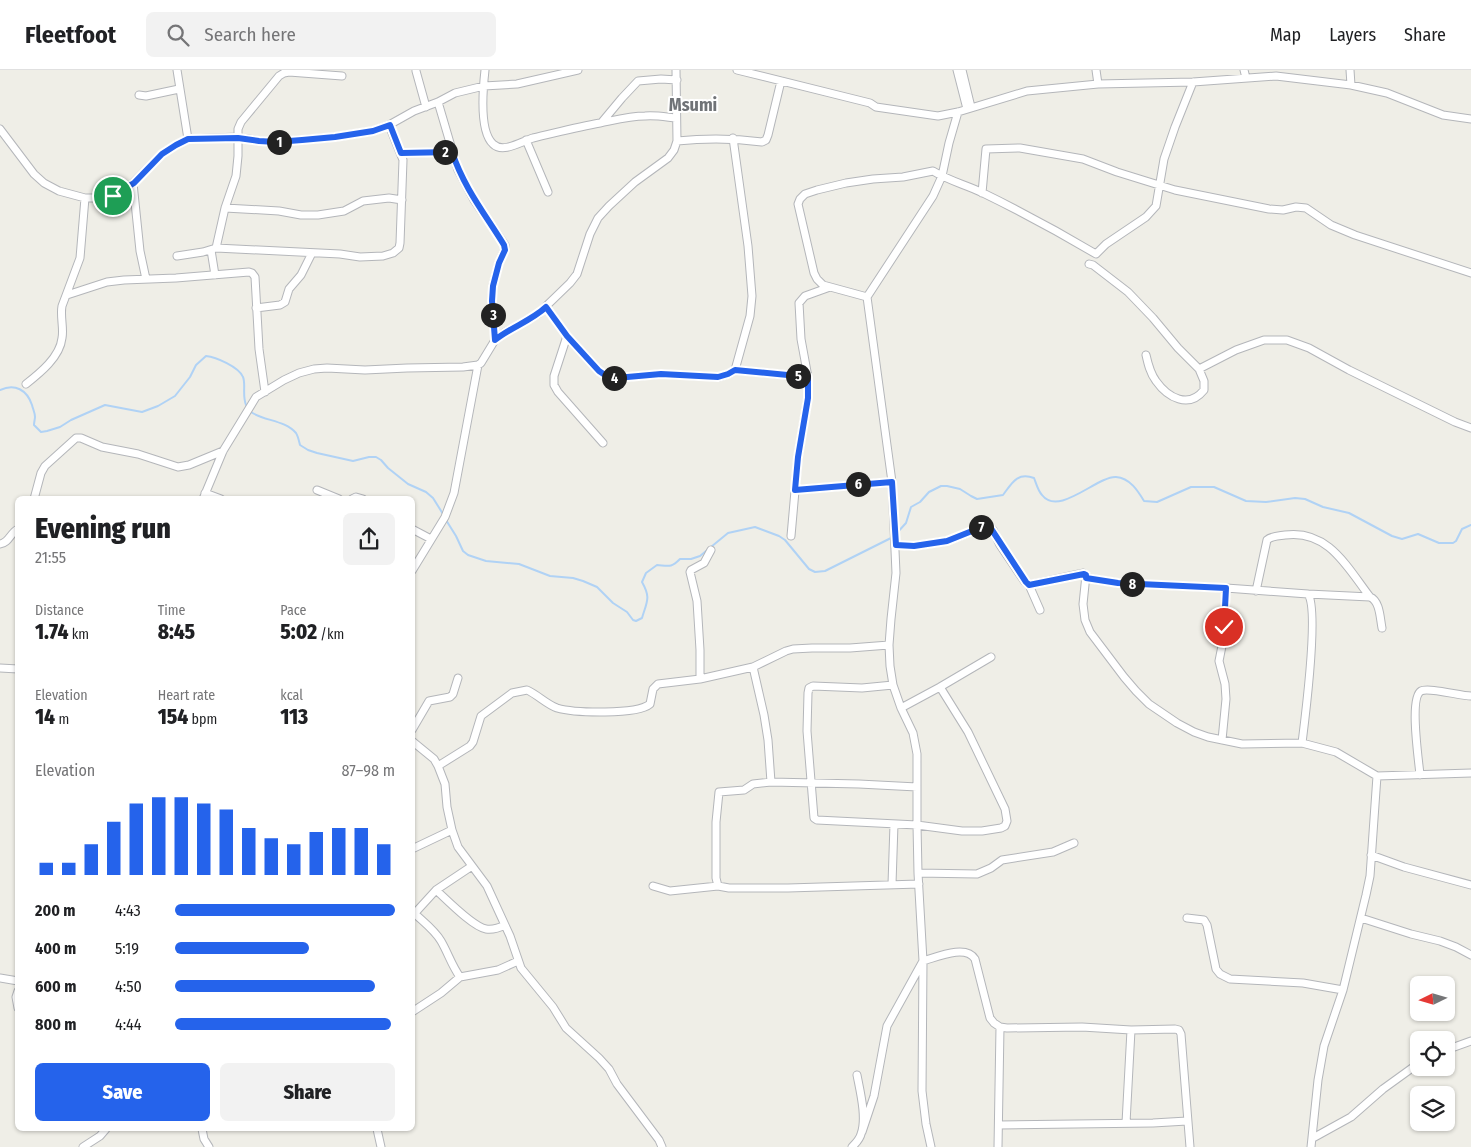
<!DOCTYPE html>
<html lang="en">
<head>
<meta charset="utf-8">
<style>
	:root { --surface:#fff; --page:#f2f2f2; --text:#202124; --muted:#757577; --line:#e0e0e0; --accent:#2563eb }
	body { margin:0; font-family:"Fira Sans Condensed",sans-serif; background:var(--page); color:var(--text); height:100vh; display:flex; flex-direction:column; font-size:19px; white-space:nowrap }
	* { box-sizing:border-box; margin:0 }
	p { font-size:16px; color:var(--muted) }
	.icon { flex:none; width:28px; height:28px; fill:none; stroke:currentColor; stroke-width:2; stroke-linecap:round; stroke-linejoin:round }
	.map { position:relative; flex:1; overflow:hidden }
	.details { position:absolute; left:15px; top:426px; width:400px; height:635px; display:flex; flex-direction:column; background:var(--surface); border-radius:8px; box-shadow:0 1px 4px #0004 }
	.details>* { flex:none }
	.needle { width:32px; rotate:265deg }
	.controls { position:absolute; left:1410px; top:906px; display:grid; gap:10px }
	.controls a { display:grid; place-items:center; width:45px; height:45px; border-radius:8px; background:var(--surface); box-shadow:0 1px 4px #0004; font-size:25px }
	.pin { position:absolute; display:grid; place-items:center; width:42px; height:42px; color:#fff; margin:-21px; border:2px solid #fff; border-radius:50%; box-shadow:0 1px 5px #0007 }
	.km { position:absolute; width:25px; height:25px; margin:-12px; border-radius:50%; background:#222; color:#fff; font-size:14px; line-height:25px; text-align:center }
	.round { display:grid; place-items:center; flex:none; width:52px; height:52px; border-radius:8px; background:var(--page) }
	.overview { display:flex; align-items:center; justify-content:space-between; height:85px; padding:0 20px }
	h1 { font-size:28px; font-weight:800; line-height:38px }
	.figures { display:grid; grid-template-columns:repeat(3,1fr); gap:8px; height:85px; padding:5px 20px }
	.figures div { display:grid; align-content:center }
	.figures b { font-size:21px; font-weight:800 }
	.figures small { font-size:14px; font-weight:400 }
	.figures p { font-size:14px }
	.chart { height:140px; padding:10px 20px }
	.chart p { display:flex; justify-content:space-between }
	.chart svg { width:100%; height:90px; margin-top:5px; stroke:var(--accent); stroke-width:6 }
	.cta { display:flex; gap:10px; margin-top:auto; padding:10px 20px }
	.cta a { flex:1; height:58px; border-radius:8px; background:var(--accent); color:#fff; font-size:20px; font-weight:800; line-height:58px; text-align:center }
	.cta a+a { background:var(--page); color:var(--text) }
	ul { padding:0 20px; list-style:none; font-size:16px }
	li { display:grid; grid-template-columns:80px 60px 1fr; align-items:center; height:38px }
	li i { height:12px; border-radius:6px; background:var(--accent) }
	header { display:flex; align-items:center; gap:30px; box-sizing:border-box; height:70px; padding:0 25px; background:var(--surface); border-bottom:1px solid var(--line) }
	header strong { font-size:24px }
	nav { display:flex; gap:28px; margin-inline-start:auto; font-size:18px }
	.search { width:350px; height:45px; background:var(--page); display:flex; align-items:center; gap:12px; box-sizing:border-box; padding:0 18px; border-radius:8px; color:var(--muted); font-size:19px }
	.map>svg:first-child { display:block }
</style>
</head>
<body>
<header>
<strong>Fleetfoot</strong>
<div class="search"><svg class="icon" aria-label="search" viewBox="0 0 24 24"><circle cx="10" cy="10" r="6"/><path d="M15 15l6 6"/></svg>Search here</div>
<nav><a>Map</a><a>Layers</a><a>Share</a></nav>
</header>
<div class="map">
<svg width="1471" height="1077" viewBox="0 0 1471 1077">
	<rect width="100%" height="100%" fill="#efeee7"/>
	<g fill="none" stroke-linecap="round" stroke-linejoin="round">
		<path stroke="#b0d2f5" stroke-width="2" d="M0,320C15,313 27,320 32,335C33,339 35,343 35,347C35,349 34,352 34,355L41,362L47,361L60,357L71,350L105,335L142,342L158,336L175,326L190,307L196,295L206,286C216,287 239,297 243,307C246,314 242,325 246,335
			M251,342C264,351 285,350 296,363C298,366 299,371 300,375L308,380L317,383L353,391L369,387H376L381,390L388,398L408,414L426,422L433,428L443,444
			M446,450L456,466L463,481L468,485L486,491L519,494L550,506L573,508L583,511L597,517L613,533L627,542L633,550L636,551L642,548C647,531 651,528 642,512L646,503L657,495C669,496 671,498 680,489H691L700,486L728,463L755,457L779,466L785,470L809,499L815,502L825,501L893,467
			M896,464L906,453L911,437L920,432L929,422L941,416H947L960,419L971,426L977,429L1003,425C1012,413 1017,402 1034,408C1036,413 1038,421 1042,425C1059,447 1097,406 1116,407C1130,408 1138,421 1144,431L1157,432L1191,417H1214L1246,431L1266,432L1295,428L1305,429L1323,437L1349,443L1392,466L1402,469L1418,464L1439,473H1453L1456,471L1462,459L1471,455"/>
		<defs>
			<path id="minor" d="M177,0L188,69
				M485,0C483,18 479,61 493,74C503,84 522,71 533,68C555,63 577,57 600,53C615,50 630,46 645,46C655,45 666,47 676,48
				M737,0L870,33L876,37L938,46L958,42L1027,21L1098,14L1193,12L1276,6L1351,15L1387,23L1443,45L1471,49
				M957,0L967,39
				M962,0L971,37
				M1096,0L1098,14
				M1244,0L1246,8
				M1350,0L1351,15
				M416,1L426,37
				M139,25L146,26L179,19
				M438,32L458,100L474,130L505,175V179L499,193L493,215L492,231L495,270
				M602,52L622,28L638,11L661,9L677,10
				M0,59L34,104L44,113L59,121L85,128H106L113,126L133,113L162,84L176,75L188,69L238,67L259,71L276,72L335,67L373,61L389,55L414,41L438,32L455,23L484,16L517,14L578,0
				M526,70L548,122
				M677,71C707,68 732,68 762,72L766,70L768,65L781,11
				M401,83L452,82
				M133,113L140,181L146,209
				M982,123L986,79L1020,78L1083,89L1117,102L1175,120L1269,139L1283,140L1296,137L1306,138L1331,155L1355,165L1471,203
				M225,138L279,141L301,145H318L344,141L363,131L389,128L402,130
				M216,178L340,184L360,187L383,186L393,183L399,178L400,173L403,90L389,55
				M211,180L215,205
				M177,186L203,182L216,178L225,138L236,106L238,86V59L241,52L279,6L284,3L289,2L342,6
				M1089,194L1093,195L1128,222L1153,248L1178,278L1199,299L1204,311V320C1189,339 1168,328 1156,311C1150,303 1148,294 1146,285
				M67,225L107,212L124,210L176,208L249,202L252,203L255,207L259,279L265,322
				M867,227L823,215L817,209L814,203L798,134L800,129L805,124L817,120L846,113L873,109L903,107L933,101C949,111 967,115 983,123C1022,142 1059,162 1096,184L1106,174L1146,147L1156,136L1164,89L1175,57L1193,12
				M546,237L567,266L599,301L608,307L616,308L661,304L719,307L728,304L735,300L750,246L752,226L748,176L733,68
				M256,238L280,235L285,232L289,219L301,205L312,183
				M567,266L554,306V315L558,322L603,373
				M1199,299L1236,280L1264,270H1287L1309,278L1349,300L1455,352L1471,358
				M735,300L808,307
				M26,314C40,303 60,287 62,268C64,258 60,247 62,236L80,188L85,128
				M317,420L339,429
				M795,420L892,412
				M205,423L221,429
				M34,429L41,403L45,396L76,368H81L102,377L138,384L178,397L189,395L223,381
				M203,429L223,381L256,327L284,310L299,303L314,299L327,298L365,300L407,298L463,297L478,295L481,293L495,270L504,263L538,244L570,213L577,204L590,164L598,148L609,136L635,112L668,88L674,80L677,71L676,0
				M352,429L356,427L363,429
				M412,459L431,469
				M791,466L798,387L808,327V307L801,269L799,233L805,226L830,217
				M0,474C9,473 10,463 18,459
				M895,475L914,476L947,471L986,456L990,457L993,460L1000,475L1025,512L1029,515L1079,504L1083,503L1086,505L1083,534L1085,550L1090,562L1124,607L1136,621L1149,634L1177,653L1194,662L1208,667L1242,674L1302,673L1336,682L1377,706L1471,703
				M412,501L445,447L454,423L478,295
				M1086,508L1118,513L1226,518L1308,524C1319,540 1305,649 1302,673
				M1029,515L1040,540
				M1256,521L1267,470C1271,466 1278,466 1285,465C1328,459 1347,497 1370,527
				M1308,524L1370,527C1380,531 1380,548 1382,558
				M753,597L764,645L768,670L771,712
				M0,598L18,599
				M700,609V580L697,531L690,502L691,500L704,493L711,480
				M893,615L862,618L813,616L809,618L808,623L807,661L814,748L817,750L917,755L962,761H982L1001,758L1005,756L1007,751L1005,739L968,662L940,617
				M901,638L940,617L991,587
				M412,660L429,631L450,627L453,624L458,608
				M1222,670L1226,629L1225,614L1219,591L1223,571L1226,518
				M412,671L434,689L438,696L445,714L447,737L452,760L458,777L487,816L510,866L521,898L553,937L566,958L599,988L609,999L617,1014L659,1070L662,1077
				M438,696L470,676L473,672L481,646L512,623L527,620C538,625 546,634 557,638C574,643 637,645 650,634L653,619L658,614L700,609L753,597L786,581L793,579L812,578H850L889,575
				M1420,705C1419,692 1409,628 1421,621C1428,617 1461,626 1471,626
				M917,717L859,714L771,712L753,714L744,720L719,722L716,752V808L718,816L729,818H788L919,814
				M412,779L452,760
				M1371,785L1404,797L1471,815
				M918,803L977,804L991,798L1002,790L1053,782L1074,773
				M892,814L894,754
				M653,816L670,821L718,816
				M436,820C446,829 473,857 486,859C493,860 499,858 505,855
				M412,841C422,851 434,859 441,871C448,883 452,896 460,907
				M415,843L436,820L472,796
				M1187,848L1204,850L1207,855L1216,899L1220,904L1230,909L1303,913L1343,920
				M1361,848L1411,864L1440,871L1456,877L1471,885
				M0,908L18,911
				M18,921L16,927L18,938
				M412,942L441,923L460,907L498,900L518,891
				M1446,980L1471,971
				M1126,1053L1131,960
				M999,1055L1153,1053L1187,1051
				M202,1059L204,1069L209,1077
				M377,1059L381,1077
				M862,1062L874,1026L887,956L923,891C937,887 966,874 975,889L990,948L994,953L1000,957L1007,958L1082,957L1131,960L1175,959L1179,960L1181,964L1190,1077
				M1313,1068L1351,1047L1383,1019L1419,993
				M83,1077L100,1066L106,1059
				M852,1077C856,1073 860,1069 861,1064C867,1048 860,1021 857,1005
				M931,1077L926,1054L922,1021L923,891L918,803L917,755V684L913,663L901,638L893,615L890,596L889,575L891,549L896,503L892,412L867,227L933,126L942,106L949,73L958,42
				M998,1077L1000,957
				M1311,1077L1318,1010L1324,976L1343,920L1366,825L1370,806L1377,706"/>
		</defs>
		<use href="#minor" stroke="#b4b6ba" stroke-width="9"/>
		<use href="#minor" stroke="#fff" stroke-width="7"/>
	</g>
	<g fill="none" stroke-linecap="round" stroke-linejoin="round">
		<defs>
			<path id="route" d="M113,126L134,113L162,84L176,75L188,69L238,68L259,71L276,72L302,70L335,67L373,61L390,55L401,83L452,82C464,118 485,144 504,175L505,180L499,193L493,216L492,231L495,270C511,257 531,251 546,237L567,266L599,301L608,307L616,308L661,304L718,307L728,304L735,300L808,307V328L798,387L795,420L892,412L896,475L914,476L947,471L982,457L986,456L990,457L1026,512L1029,515L1084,504L1086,505V508L1118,513L1226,518L1224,557"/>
		</defs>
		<use href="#route" stroke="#fff" stroke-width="10"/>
		<use href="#route" stroke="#2563eb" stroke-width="6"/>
	</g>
	<g text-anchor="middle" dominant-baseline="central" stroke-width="4" stroke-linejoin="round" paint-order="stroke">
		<g font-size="18" font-weight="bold" fill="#707377" stroke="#fff">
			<text x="693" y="35">Msumi</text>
		</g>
	</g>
</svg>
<div class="controls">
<a><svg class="needle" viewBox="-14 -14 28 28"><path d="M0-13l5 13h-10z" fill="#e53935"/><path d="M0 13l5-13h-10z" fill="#757577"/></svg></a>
<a><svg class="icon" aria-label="locate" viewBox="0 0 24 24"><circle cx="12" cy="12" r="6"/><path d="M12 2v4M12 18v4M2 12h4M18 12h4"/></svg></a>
<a><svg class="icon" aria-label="layers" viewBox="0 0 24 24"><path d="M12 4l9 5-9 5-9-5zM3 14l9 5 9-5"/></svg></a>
</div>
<div class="pin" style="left:113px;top:126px;background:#1e9e55"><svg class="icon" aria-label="arrive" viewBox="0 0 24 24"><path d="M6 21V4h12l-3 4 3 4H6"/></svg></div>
<div class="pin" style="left:1224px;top:557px;background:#d93025"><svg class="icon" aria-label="check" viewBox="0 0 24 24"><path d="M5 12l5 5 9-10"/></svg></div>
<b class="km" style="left:279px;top:72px">1</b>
<b class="km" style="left:445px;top:82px">2</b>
<b class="km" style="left:493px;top:245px">3</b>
<b class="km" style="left:614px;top:308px">4</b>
<b class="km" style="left:798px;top:306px">5</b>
<b class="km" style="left:858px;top:414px">6</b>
<b class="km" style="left:981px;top:457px">7</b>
<b class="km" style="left:1132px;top:514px">8</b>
<section class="details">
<div class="overview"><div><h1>Evening run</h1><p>21:55</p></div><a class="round"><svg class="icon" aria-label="share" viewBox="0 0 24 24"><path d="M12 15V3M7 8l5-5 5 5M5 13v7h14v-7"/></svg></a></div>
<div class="figures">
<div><p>Distance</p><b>1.74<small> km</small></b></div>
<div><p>Time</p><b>8:45</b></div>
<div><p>Pace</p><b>5:02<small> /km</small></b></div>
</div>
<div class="figures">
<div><p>Elevation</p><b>14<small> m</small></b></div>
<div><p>Heart rate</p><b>154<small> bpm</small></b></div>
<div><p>kcal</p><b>113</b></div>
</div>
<div class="chart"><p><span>Elevation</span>87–98 m</p>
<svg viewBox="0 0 160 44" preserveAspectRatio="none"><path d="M5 44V38M15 44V38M25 44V29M35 44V18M45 44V9M55 44V6M65 44V6M75 44V9M85 44V12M95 44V21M105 44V26M115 44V29M125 44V23M135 44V21M145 44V21M155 44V29"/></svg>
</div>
<ul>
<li><b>200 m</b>4:43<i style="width:100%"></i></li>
<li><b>400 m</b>5:19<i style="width:61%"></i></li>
<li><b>600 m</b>4:50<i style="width:91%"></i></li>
<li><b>800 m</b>4:44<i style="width:98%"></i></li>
</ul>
<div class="cta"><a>Save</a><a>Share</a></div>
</section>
</div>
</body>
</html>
